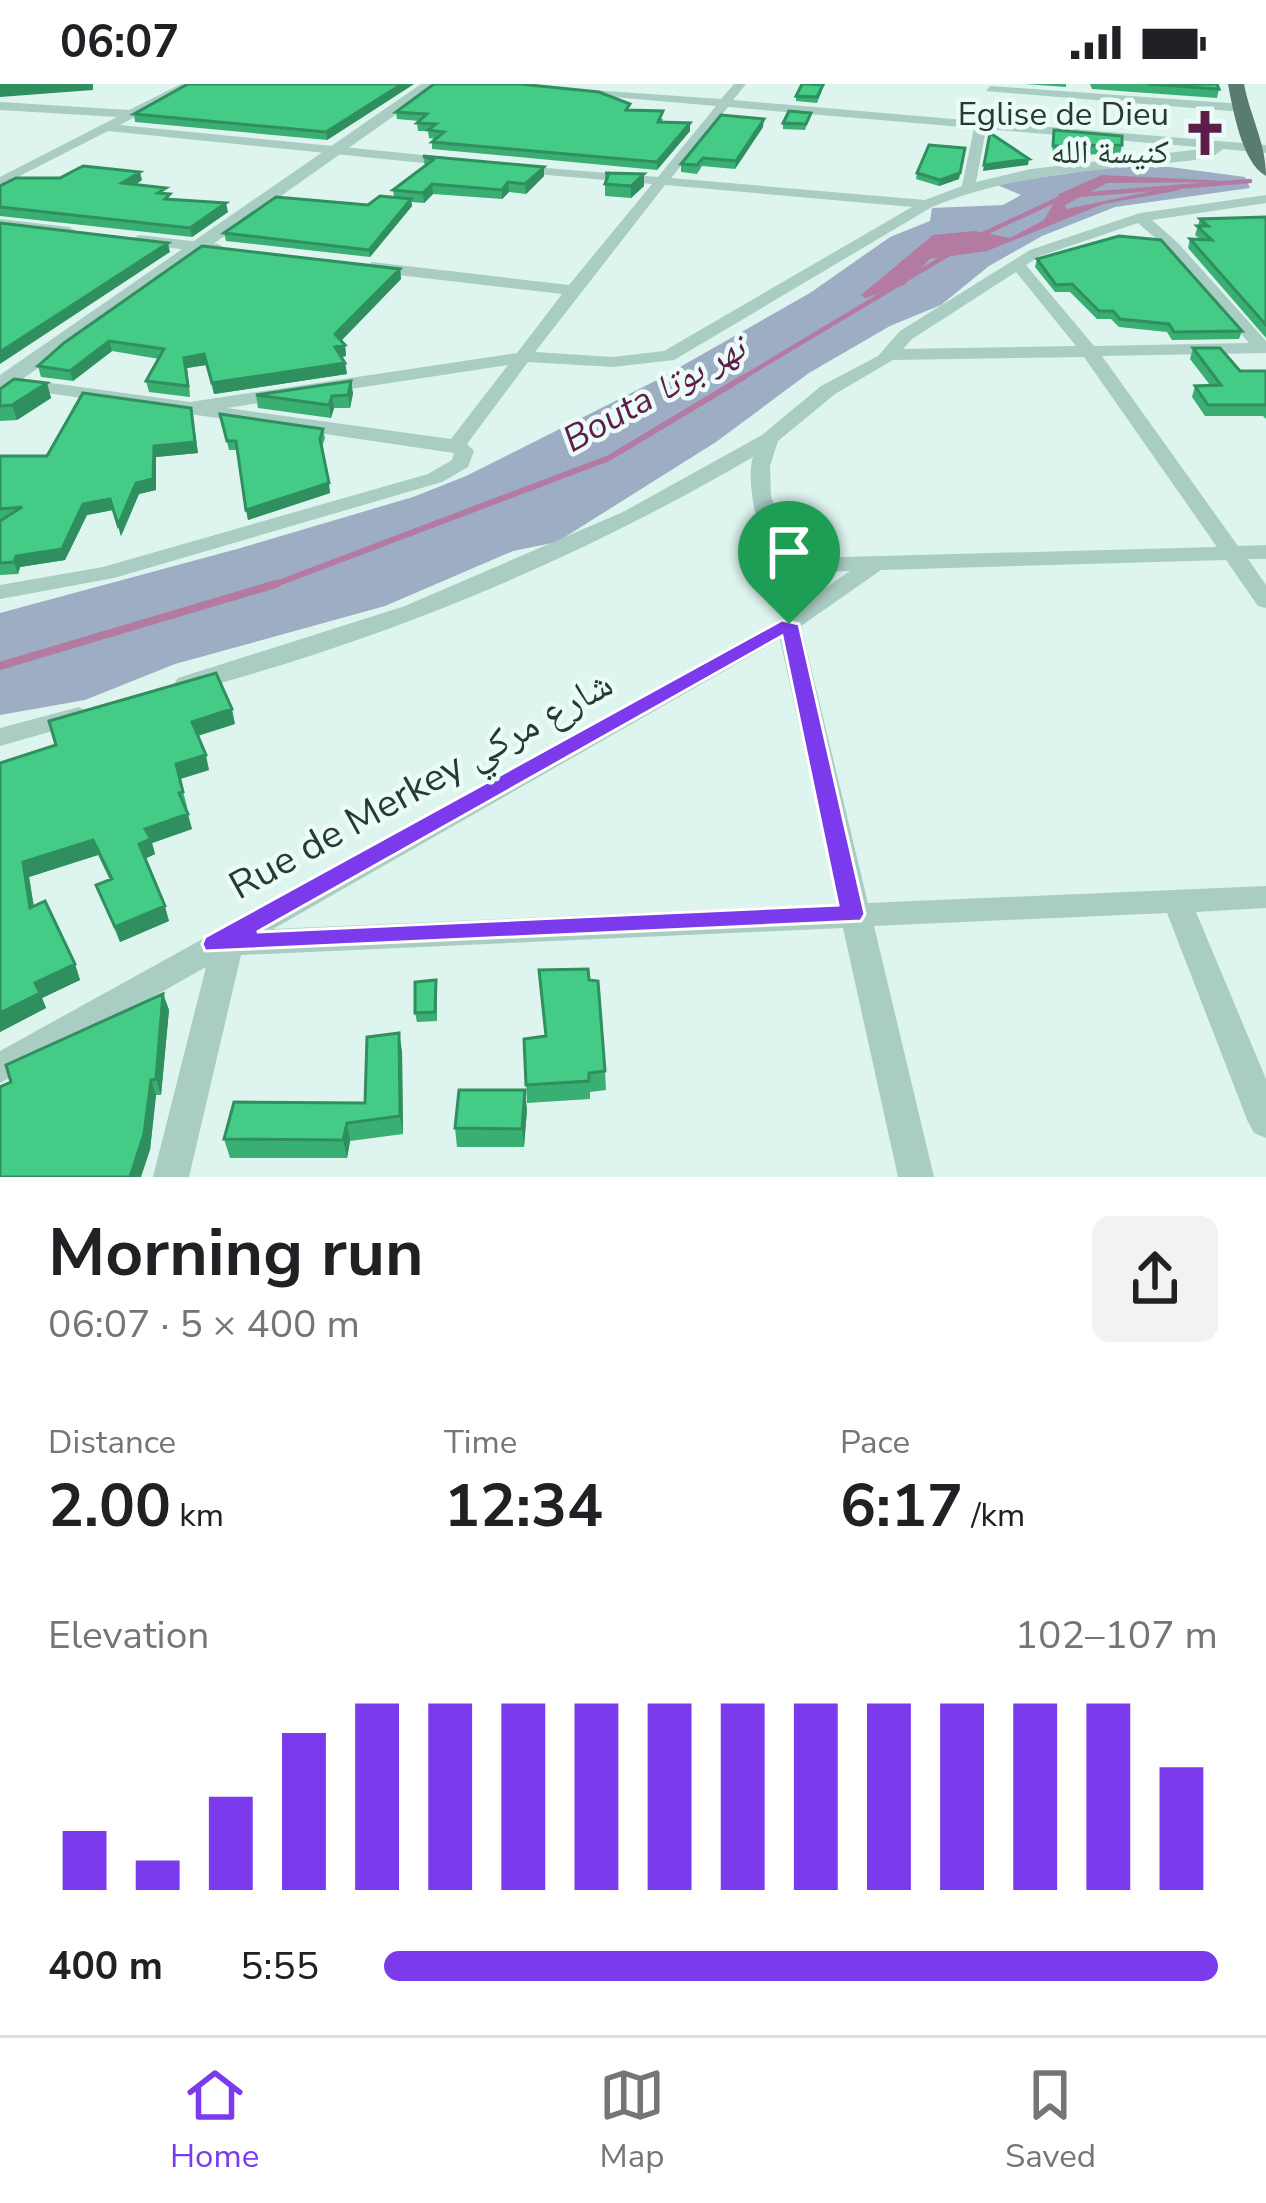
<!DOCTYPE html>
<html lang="en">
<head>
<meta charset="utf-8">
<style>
	:root { --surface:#fff; --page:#f2f2f2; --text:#202124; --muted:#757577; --line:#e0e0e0; --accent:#7c3aed }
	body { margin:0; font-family:"Nunito Sans","Noto Naskh Arabic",sans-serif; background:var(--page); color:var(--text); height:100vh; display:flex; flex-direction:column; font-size:45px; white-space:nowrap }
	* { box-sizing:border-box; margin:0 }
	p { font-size:39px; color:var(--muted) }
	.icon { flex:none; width:66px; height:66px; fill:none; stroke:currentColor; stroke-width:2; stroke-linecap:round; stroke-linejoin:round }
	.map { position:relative; height:1093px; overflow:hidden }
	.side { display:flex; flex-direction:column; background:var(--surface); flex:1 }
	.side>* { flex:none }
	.pin { position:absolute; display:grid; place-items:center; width:102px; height:102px; color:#fff; margin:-123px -51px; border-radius:50% 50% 50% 0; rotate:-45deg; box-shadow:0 0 12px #0007 }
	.pin .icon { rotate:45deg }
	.round { display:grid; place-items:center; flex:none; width:126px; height:126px; border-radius:18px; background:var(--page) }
	.headline { display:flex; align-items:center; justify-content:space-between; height:204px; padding:0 48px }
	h1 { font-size:66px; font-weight:700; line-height:90px }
	.stats { display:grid; grid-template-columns:repeat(3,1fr); gap:18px; height:204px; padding:12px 48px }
	.stats div { display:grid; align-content:center }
	.stats b { font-size:60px; font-weight:700 }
	.stats small { font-size:33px; font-weight:400 }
	.stats p { font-size:33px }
	.chart { height:336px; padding:24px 48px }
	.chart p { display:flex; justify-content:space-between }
	.chart svg { width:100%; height:216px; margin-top:12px; stroke:var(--accent); stroke-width:6 }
	ul { padding:0 48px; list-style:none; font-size:39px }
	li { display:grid; grid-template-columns:192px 144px 1fr; align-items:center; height:90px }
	li i { height:30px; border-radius:15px; background:var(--accent) }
	.status { display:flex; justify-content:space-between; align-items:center; height:84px; padding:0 60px; background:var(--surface); direction:ltr }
	.status svg { height:33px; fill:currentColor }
	.tabs { display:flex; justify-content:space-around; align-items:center; height:168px; border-top:3px solid var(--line); background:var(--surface); font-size:33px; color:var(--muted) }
	.tabs a { display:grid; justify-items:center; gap:6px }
	.tabs .active { color:var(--accent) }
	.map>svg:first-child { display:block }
</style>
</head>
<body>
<div class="status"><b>06:07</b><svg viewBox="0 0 49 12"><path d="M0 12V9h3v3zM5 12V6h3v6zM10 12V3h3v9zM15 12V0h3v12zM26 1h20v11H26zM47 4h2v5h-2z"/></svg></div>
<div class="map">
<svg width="1266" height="1093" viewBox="0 0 1266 1093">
	<rect width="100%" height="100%" fill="#def4ef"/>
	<path fill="#9dadc4" d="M1112,83H1170L1245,93L1250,104L1115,123L1042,152L989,182L941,221L890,242L809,289L716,358L557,458L513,467L385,522L175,580L85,616L0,631V529L237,465L413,413L466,392L657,296L810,209L890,153L930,137L932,124L1003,121L1021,111L995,100Z"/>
	<path fill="#b37ba2" d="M1102,91L1248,98L1107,99L1065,121L1066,125L1167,104L1181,106L1103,120L987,167L930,175L904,201L865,214L861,211L933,151L975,147L1010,154L1044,136L1059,110Z"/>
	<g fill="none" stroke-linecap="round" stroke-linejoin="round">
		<path stroke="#b37ba2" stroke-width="4.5" d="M1078,111L1250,97
			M979,152L1058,115
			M907,195L956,166
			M739,296L894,203"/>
		<path stroke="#b37ba2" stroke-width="6" d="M268,503L609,374L744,293"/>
		<path stroke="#b37ba2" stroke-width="8" d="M0,582L276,500"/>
		<path fill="#a9cdc2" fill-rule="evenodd" d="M181,0H196L120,41L453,74L460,78L453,82L108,47L0,102V93L117,33L0,26V18L129,26Z
			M734,0H746L733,16L976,37L978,28L984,24L990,28L988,38L1266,61V69L1223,65L1211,74C1116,86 1022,86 932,123L674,276L613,283L528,278L467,360L474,367L468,383L442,398L114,494L0,515V501L103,483L428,390L452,376L454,369L0,302V292L190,318L517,269L562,210L372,188L364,183L372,178L569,201L652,100L512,88L507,87V81L658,93L716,22L567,9L563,4L721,15ZM728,23L974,44L962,102L925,116L671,94ZM986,45L1210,64L1031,85L976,98ZM665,101L912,123L664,267L613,273L535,268ZM508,281L451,355L227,324Z
			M990,2L1242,20L1248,24L1242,28L986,7Z
			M1266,111V119L1152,136L1178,159L1266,257V269L1102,272L1238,462L1266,461V475H1248L1266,501V524L1258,522L1226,476L881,486L801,542L868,819L1266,802V824L1196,828L1266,995V1054L1254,1049L1248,1038L1167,829L874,842L934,1093H898L843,844L241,871L189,1093H153L206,883L0,999V967L781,535L850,487C831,487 799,493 782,482C759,467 745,398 753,373C577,476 385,556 187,608L178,606L174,600L178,594L405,522L623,428L762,351L821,302L878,272L900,247L1030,166L1140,129ZM1138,139L1168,165L1249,259L1094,262L1026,181L1040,172ZM1016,188L1076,262L903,265L912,255ZM1084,273L1217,463L807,474L791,466L771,412L770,382L778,357L835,310L893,276ZM780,555L838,820L273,845Z
			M0,135L69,143L76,147L69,151L0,143Z
			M139,151L218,160L226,165L218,170L134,159L131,156Z
			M79,623L92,631L88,637L0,662V644Z"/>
		<path fill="#a9cdc2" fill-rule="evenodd" d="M421,0H439L0,311V291Z"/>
		<path fill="#597c6e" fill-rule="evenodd" d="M1228,0H1244C1250,32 1266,59 1266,92C1242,79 1233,26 1228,0Z"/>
	</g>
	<path fill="#3aaf74" d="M414,0L327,56L135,38L134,30Z
		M1025,0H1066V3Z
		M1090,0H1217L1219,5L1217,14L1092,5Z
		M822,7L817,19L796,17V12Z
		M630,26L663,35L662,38L690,47L657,86L432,65V58L435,55L429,54L428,47H418L417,39L419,37L397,35L396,28Z
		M811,29L805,46L783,45V39Z
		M763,43L735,85L702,82L697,90L681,88V80Z
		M1054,46L1122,61L1120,70L1052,71Z
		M423,72L544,92L526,110L509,108L502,115L433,110L424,119L411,118L412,122L370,173L226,157L224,149L368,121L394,113L393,106L425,82Z
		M605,89L644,90V102L631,114L605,112Z
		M917,89L959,95L939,102L916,95Z
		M142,96L135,101L171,115L228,128L192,153L0,132V102Z
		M1266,133V254L1188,164L1190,155H1200L1195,151L1200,135Z
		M1037,175L1242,247L1239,255L1172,256L1167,248L1119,243L1111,235H1097L1070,208H1055L1035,183Z
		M400,185L401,195L341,257L345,261L346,272L341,273L345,279L347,290L214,310L206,281L187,284L190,313L149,308L146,297L159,275L112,267L73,297L41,293L38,282L64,259Z
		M1193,264L1240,287H1266V335L1263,332H1205L1192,313L1195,302L1210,301L1190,275Z
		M47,299L51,314L17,336L0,337V305Z
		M353,309L350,324H334L331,334L258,324L256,311Z
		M220,330L323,345L325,354L322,363L330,409L248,436L237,366H229Z
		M193,335L198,369L156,373V406L139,410L121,452L113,426L87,431L65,476L20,483L18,490L0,491V372H47Z
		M235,640L198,652L209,686L180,695L187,723H185L192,745L152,759L155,770L145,775L169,837L120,858L96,801L110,796L98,771L29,793L34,822L75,880L80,896L42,914L46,924L0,948V679Z
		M589,896L605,987L606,1006L590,1008V1015L527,1019L524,955L545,952Z
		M437,906V937L417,938L415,929Z
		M163,910L169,926L161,1011H156L150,1066L0,1093Z
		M402,967L403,1050L350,1057L347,1074H230L224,1055L365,1019Z
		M527,1025L524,1063H457L455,1044Z"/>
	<path fill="#308f5e" d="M0,0H93V6L0,13Z
		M402,0H414L327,56L326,48Z
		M764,35L763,43L735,85L736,77Z
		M690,39V47L657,86V78Z
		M964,70L959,95L939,102L940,96Z
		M1029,75L1028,81L983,87L984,81Z
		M544,83V92L526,110L525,100Z
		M140,88L142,96L124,108L122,99Z
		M644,90V102L631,114V102Z
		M508,98L509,108L502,115V106Z
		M432,100L433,110L424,119L423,109Z
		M411,115L412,122L370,173L369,166Z
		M226,119L228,128L192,153L190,144Z
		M168,159L170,168L0,280V268Z
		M400,185L401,195L337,261L335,250Z
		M109,257L112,267L73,297L70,287Z
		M345,261L346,272L337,274L335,263Z
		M204,270L206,281L187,284L190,313L184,274Z
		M345,279L347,290L214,310L212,299Z
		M351,297L353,309L350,324L348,311Z
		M47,299L51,314L17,336L12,321Z
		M332,312L334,324L331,334L329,321Z
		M191,324L198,369L156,373V406L139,410L121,452L118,441L154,362Z
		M329,399L330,409L248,436L246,426Z
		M110,415L113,426L87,431L65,476L20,483L18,490L14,478L16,472L83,420Z
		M232,625L235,640L196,652L192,638Z
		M206,671L209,686L180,695L176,680Z
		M188,730L192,745L152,759L155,770L144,775L139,760L145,745Z
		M93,756L98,771L29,793L36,839L30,824L23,778Z
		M165,822L169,837L120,858L115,843Z
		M75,880L80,896L42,914L46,924L0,948V929L35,899Z
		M163,910L169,926L161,1011L156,995Z
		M399,949L402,967L403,1050L400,1032Z
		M151,996L156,1011L150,1066L141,1093H130Z
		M525,1006L527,1025L524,1063L522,1045Z
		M347,1039L350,1057L347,1074L343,1056Z"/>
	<path fill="#44cc87" stroke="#308f5e" stroke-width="3" d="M188,0H402L326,48L134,30Z
		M434,0H520L599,8L630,20L626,26L663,27L658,38L690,39L657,78L432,58L444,48L428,46L436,40L417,39L427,30L396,28Z
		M802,0H809L823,1L817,13L796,12Z
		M1148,0H1217L1219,5Z
		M789,27L811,29L806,40L783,39Z
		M721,31L764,35L736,77L703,74L697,81L681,80Z
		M1054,46L1122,52V61L1053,62Z
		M990,49L1029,75L984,81Z
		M929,61L965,64L960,89L940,96L917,89Z
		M423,72L544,83L525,100L508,98L502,106L432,100L423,109L393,106L433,76Z
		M83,82L140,88L122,99L166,104L158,109L170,110L165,115L226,119L190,144L0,123V102L16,94H60Z
		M605,89L644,90L631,102L605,100L609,89Z
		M380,112L411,115L369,166L224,149L276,113L368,121Z
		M1266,133V241L1190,155L1212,156L1197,142H1208L1200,135Z
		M0,139L168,159L0,268Z
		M1119,152L1161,156L1242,247L1174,248L1169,240L1120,235L1113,227H1099L1072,200L1056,201L1037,175Z
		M202,162L400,185L335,250L345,261L335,263L345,279L212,299L204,270L184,274L188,302L146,297L164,265L109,257L70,287L38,282L64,259Z
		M1193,264H1220L1240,287H1266V321H1208L1195,302L1221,301Z
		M14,295L47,299L12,321L0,322V305Z
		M351,297L348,311L332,312L329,321L256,311Z
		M83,309L191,324L195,358L154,362L153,395L136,399L118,441L110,415L83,420L62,465L16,472L14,478L0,479V437L22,423L0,425V372H47Z
		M220,330L323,345L320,355L329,399L246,426L236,357H227Z
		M216,589L232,625L192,638L206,671L176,680L183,708L179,709L188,730L145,745L151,755L139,760L165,822L115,843L96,801L112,795L93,756L23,778L30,824L45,817L75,880L35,899L40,909L0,929V679L56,661L49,637Z
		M588,885L589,896L598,897L605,987L589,989V997L526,1001L524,955L546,952L539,886Z
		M436,896L435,928L415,929V898Z
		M163,910L156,995L151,996L144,1050L130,1093H0V1003L11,998L6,981Z
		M399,949L400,1032L347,1039L343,1056L224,1055L234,1018L365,1019L367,953Z
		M459,1006H525L522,1045L455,1044Z"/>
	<path fill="#7c3aed" stroke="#fff" stroke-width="3" fill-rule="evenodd" d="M782,536L799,540L865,830L861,837L205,867L202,860L205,853ZM782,552L838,821L257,848Z"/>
	<defs>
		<symbol id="church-bare" viewBox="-9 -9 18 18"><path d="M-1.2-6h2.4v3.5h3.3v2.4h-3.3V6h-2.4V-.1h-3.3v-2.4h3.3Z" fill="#5e1c49" stroke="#ebfbf8" stroke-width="2.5" paint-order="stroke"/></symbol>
	</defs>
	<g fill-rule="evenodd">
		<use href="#church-bare" x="1172" y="16" width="66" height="66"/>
	</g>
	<g text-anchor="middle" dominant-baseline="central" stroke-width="9" stroke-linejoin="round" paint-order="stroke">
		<g font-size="33" fill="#293a32" stroke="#ebfbf8" text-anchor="end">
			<text x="1169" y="30">Eglise de Dieu<tspan x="1169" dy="38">كنيسة الله</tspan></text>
		</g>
		<g font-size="36" font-style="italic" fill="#5e1c49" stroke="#ebfbf8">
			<text transform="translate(654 310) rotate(-29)">Bouta نهر بوتا</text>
		</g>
		<g font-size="39" fill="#293a32" stroke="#ebfbf8">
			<text transform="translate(421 701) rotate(-29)">Rue de Merkey شارع مركي</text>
		</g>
	</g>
</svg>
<div class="pin" style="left:789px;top:540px;background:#1e9e55"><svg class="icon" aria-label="arrive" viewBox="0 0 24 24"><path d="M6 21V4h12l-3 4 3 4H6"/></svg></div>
</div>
<section class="side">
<div class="headline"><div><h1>Morning run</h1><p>06:07 · 5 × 400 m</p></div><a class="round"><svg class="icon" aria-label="share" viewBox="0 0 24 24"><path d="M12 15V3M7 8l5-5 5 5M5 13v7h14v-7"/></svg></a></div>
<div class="stats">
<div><p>Distance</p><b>2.00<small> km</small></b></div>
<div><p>Time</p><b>12:34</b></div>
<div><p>Pace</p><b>6:17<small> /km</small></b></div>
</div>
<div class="chart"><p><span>Elevation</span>102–107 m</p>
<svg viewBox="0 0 160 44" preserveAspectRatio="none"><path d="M5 44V32M15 44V38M25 44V25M35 44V12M45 44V6M55 44V6M65 44V6M75 44V6M85 44V6M95 44V6M105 44V6M115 44V6M125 44V6M135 44V6M145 44V6M155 44V19"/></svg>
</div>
<ul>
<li><b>400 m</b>5:55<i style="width:100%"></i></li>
</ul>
</section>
<nav class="tabs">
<a class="active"><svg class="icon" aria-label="home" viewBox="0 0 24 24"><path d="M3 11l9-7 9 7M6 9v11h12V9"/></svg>Home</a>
<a><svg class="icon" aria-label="map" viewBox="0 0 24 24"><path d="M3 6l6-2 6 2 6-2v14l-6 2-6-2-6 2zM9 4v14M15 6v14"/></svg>Map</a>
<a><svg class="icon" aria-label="saved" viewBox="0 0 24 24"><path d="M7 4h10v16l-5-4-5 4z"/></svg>Saved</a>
</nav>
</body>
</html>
